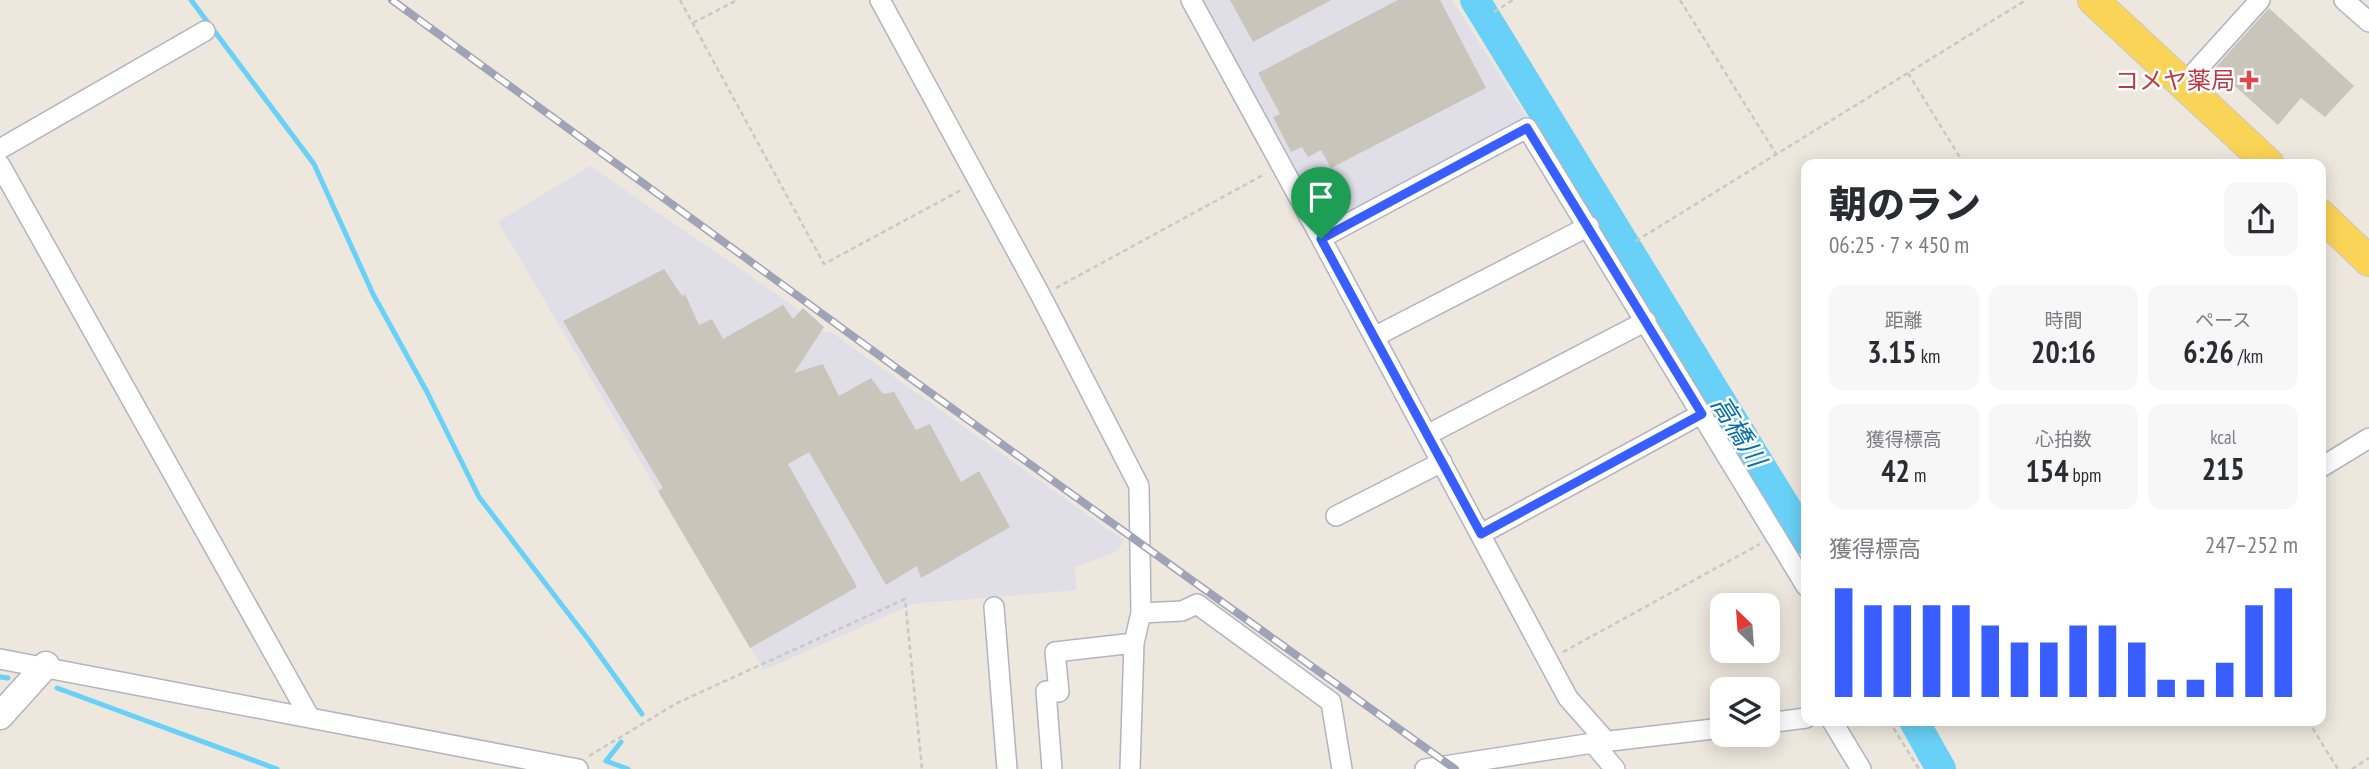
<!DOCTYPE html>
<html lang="ja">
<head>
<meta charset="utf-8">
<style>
	:root { --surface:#fff; --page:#f7f7f7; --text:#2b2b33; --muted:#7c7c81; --accent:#395eff }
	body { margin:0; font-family:"PT Sans Narrow","Noto Sans JP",sans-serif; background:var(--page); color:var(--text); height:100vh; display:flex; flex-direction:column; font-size:26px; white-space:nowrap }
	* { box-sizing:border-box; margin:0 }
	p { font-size:23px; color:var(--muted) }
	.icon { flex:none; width:38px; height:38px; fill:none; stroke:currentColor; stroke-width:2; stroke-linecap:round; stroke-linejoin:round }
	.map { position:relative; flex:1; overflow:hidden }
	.details { position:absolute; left:1801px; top:159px; width:525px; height:567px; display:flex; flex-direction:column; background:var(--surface); border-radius:14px; box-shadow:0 4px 18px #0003 }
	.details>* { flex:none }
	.needle { width:46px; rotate:335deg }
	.tools { position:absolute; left:1710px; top:593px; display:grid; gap:14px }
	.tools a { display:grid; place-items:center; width:70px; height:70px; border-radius:14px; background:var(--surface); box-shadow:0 4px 18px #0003; font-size:35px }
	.pin { position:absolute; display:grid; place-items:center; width:60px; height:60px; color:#fff; margin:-72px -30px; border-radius:50% 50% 50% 0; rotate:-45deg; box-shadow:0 0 7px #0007 }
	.pin .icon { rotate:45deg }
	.round { display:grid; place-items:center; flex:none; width:74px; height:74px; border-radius:14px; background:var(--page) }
	.head { display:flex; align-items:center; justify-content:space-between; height:119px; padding:0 28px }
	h1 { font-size:38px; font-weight:800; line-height:52px }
	.metrics { display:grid; grid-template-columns:repeat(3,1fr); gap:10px; height:119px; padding:7px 28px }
	.metrics div { display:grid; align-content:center; border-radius:14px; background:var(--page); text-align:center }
	.metrics b { font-size:30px; font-weight:800 }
	.metrics small { font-size:19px; font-weight:400 }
	.metrics p { font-size:19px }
	.chart { height:196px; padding:14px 28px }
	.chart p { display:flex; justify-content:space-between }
	.chart svg { width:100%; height:126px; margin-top:7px; stroke:var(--accent); stroke-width:6 }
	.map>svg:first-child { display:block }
</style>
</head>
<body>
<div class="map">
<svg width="2369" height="769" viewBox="0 0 2369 769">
	<rect width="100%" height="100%" fill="#eee7dd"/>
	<path fill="#e0dee6" d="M1201,0H1452L1529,121L1334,224L1319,220Z
		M590,166L788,302L823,332H831L1124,541L1118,551L1075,567L1076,590L913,604L764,670L498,222Z"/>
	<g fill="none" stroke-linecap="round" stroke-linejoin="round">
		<path stroke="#69d1f7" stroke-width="5" d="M191,0L314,164L373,294L427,392L479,497L588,639L642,714
			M0,677L8,678
			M57,688L277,769
			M621,742L606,761L628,769"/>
		<path stroke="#69d1f7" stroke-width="30" d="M1475,0L1806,540
			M1914,721L1941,769"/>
	</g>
	<path fill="#c9c5bb" d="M1230,0H1331L1253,42Z
		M1398,0H1440L1486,88L1331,168L1321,150L1308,157L1302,147L1291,152L1273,117L1280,114L1258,73Z
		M2269,8L2354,86L2325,117L2301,98L2278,125L2215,68Z
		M664,269L682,296L685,294L699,325L712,319L723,339L783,305L793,319L803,308L824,327L794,373L823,364L839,396L871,378L883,394L894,392L916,430L930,424L961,482L979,471L1010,527L921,578L917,566L886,585L809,452L788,464L857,587L750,648L658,491L663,488L563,321Z"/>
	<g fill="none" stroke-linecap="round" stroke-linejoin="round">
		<defs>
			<path id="street" d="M880,0L1041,296L1139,486L1141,613
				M1191,0L1321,238L1527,128L1806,586
				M2344,0L2369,22
				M2184,84L2260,0
				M0,149L205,31
				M0,165L310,718
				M1321,238L1568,698L1606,741
				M1374,337L1589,226
				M1427,435L1646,321
				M2320,468L2369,438
				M1336,516L1442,462
				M1481,534L1701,414
				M994,607L1007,769
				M1134,643L1141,613L1182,611L1197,604L1331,702L1342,769
				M0,659L578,769
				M1832,721L1861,769
				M1768,723L1806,718
				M1593,743L1615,769
				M1052,769L1046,691L1059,692L1055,652L1134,643L1130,769
				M1425,769L1593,743L1722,728"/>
			<path id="secondary" d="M0,716L46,665"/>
			<path id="primary" d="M2093,0L2269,164
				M2320,214L2369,261"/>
		</defs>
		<use href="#street" stroke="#b1b4c0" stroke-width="22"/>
		<use href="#secondary" stroke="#b1b4c0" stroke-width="29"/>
		<use href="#primary" stroke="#c8c8c8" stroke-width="32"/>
		<path stroke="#c8c8c8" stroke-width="2.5" stroke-dasharray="5 3.5" stroke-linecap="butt" d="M680,0L824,264L963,189
			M1680,0L1776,154
			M1494,12L1513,0
			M693,23L737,0
			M1908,73L1964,164
			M1636,241L2026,0
			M1056,288L1265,174
			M1563,652L1760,544
			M1889,721L1919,769
			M2308,721L2338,769
			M589,756L677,703L905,599L922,769
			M2352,769L2369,758"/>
		<use href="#street" stroke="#fff" stroke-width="19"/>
		<use href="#secondary" stroke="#fff" stroke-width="26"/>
		<use href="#primary" stroke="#fad456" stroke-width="30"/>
		<defs>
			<path id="rail" d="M392,0L928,391L1455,769"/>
		</defs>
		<use href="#rail" stroke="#9fa3b7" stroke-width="8"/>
		<use href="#rail" stroke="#fff" stroke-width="5" stroke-dasharray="16" stroke-linecap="butt"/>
	</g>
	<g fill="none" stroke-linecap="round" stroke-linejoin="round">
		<defs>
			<path id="route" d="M1527,128L1702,414L1481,534L1321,239Z"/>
		</defs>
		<use href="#route" stroke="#fff" stroke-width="14"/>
		<use href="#route" stroke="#395eff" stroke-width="9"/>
	</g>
	<path fill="#e0444e" stroke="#fff" stroke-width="2.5" d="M2245.5 69.5h7v7h7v7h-7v7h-7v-7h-7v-7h7z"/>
	<g text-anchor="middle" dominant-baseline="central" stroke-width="5" stroke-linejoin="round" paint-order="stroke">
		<g font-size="24" fill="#be3a42" stroke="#fff" text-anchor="end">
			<text x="2235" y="80">コメヤ薬局</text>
		</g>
		<g font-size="26" font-style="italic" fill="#056fa7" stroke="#fff">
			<text transform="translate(1739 431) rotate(58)">高橋川</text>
		</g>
	</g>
</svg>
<div class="tools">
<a><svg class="needle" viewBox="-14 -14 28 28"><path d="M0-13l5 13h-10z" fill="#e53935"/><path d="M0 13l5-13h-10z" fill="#7c7c81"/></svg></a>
<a><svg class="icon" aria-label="layers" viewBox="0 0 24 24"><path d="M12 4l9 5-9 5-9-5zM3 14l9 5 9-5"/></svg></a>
</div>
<div class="pin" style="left:1321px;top:239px;background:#1e9e55"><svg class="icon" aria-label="arrive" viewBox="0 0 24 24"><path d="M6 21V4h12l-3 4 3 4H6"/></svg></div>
<section class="details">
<div class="head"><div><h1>朝のラン</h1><p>06:25 · 7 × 450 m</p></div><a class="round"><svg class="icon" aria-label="share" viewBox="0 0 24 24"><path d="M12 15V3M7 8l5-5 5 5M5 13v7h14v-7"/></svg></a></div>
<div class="metrics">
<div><p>距離</p><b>3.15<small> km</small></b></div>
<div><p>時間</p><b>20:16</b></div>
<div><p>ペース</p><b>6:26<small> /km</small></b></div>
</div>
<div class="metrics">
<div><p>獲得標高</p><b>42<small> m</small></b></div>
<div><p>心拍数</p><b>154<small> bpm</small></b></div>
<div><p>kcal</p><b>215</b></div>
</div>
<div class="chart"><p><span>獲得標高</span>247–252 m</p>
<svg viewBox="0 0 160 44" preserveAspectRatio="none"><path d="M5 44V6M15 44V12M25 44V12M35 44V12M45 44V12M55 44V19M65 44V25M75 44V25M85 44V19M95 44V19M105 44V25M115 44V38M125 44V38M135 44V32M145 44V12M155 44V6"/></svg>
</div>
</section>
</div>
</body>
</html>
